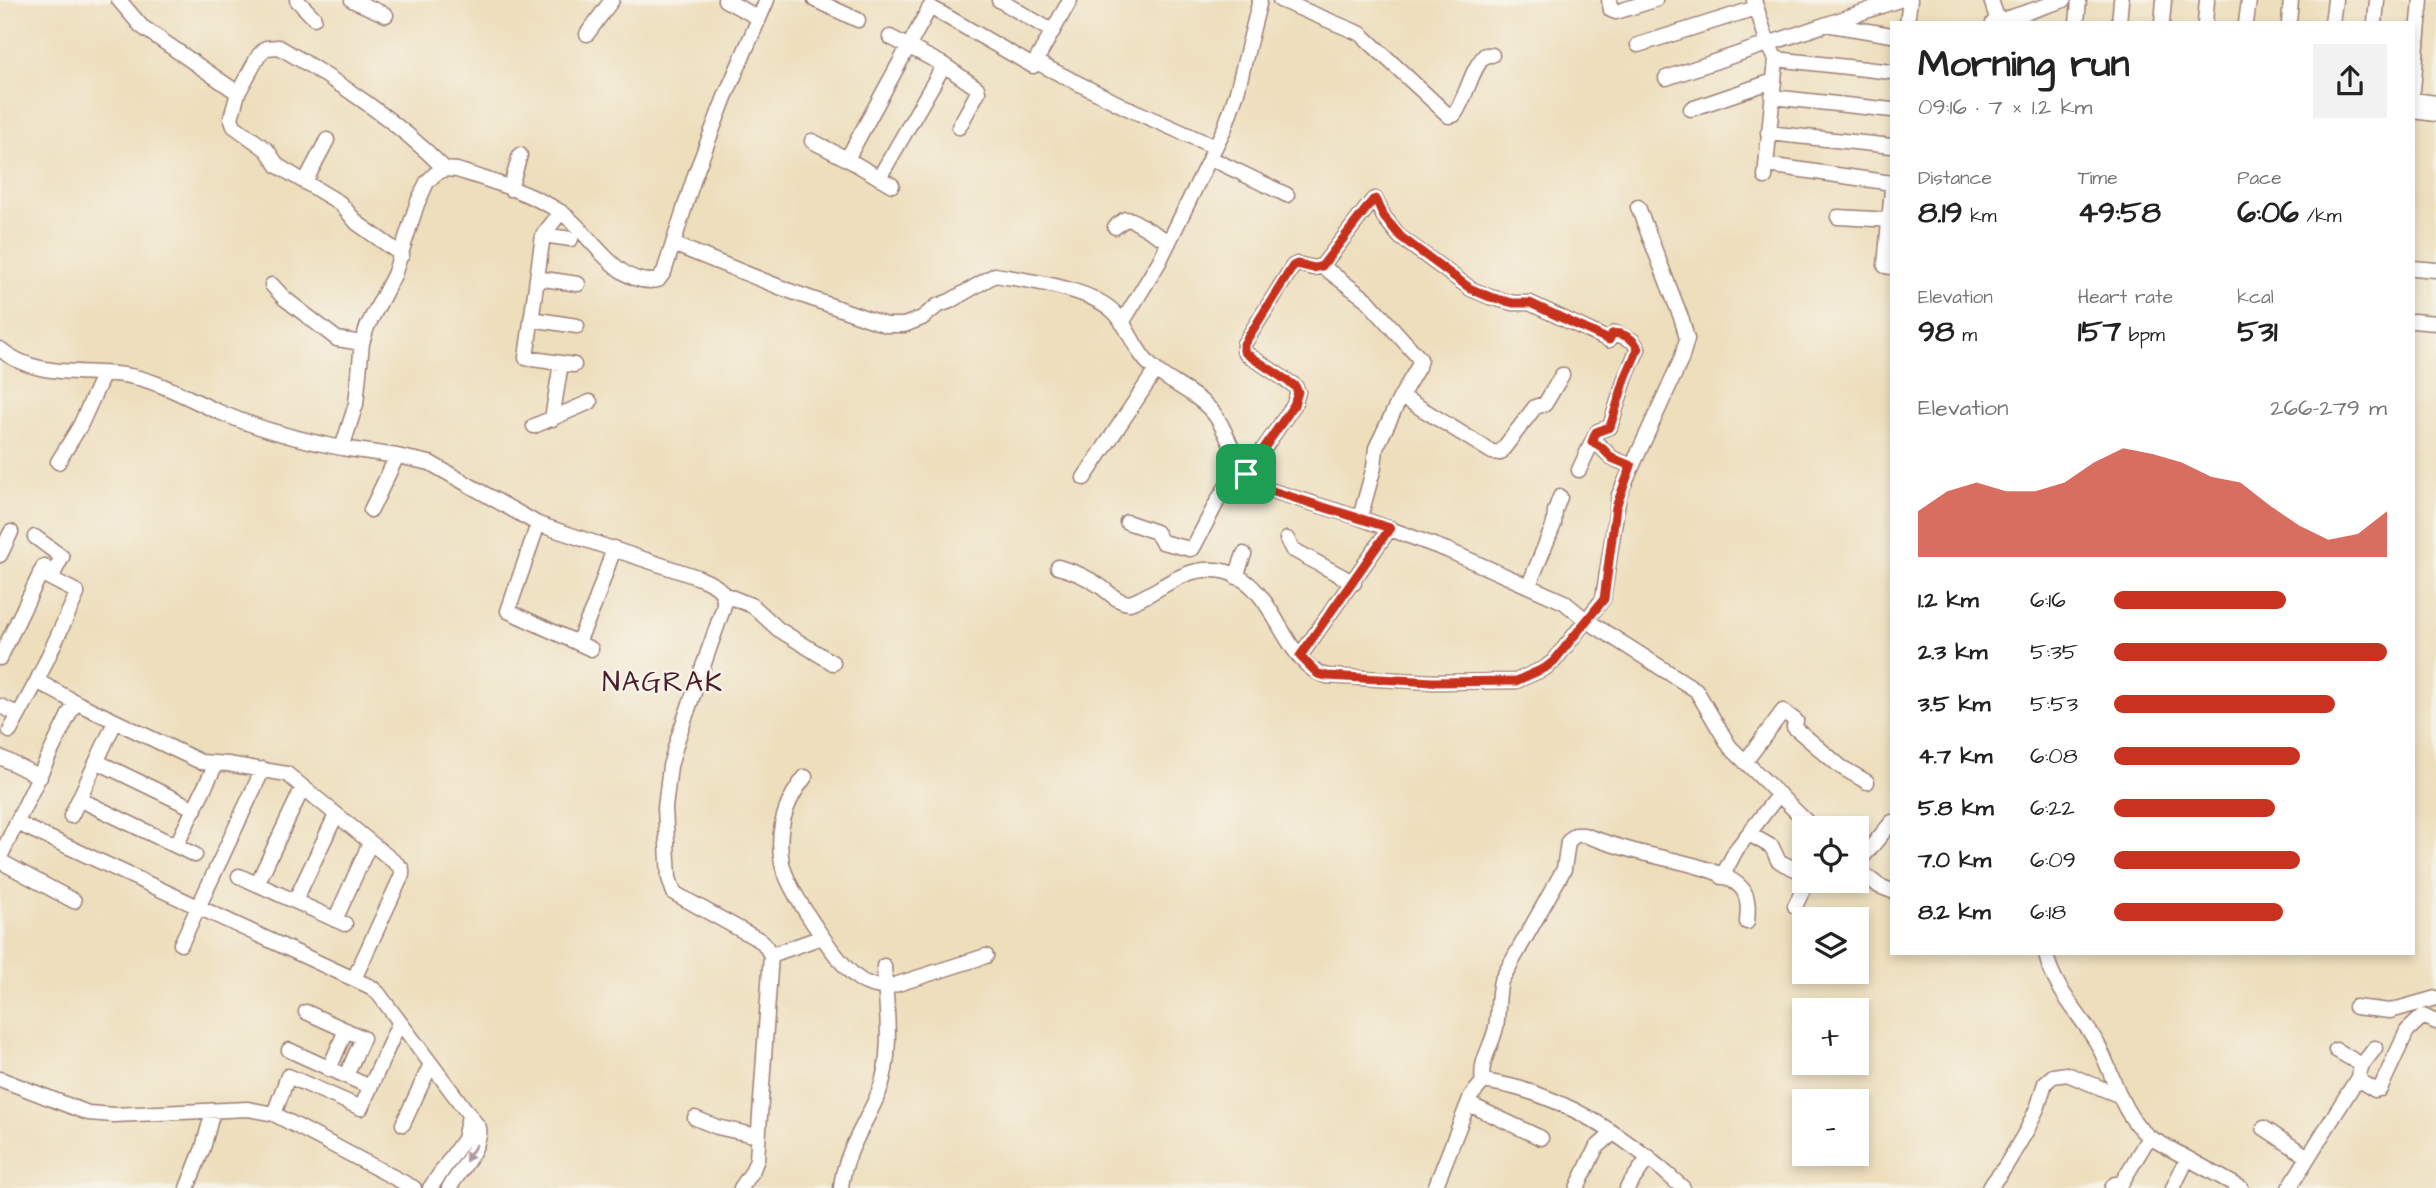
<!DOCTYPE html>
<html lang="en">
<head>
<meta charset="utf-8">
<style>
	:root { --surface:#fff; --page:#f2f2f2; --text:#222; --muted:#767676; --accent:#c8321e }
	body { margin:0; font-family:"Architects Daughter",sans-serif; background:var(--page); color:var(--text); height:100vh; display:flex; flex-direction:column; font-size:26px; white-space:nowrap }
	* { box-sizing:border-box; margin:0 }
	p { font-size:23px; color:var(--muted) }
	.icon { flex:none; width:38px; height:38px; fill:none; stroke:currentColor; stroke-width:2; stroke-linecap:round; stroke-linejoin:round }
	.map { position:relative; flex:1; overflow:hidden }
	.drawer { position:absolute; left:1890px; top:21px; width:525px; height:934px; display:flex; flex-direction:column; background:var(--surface); border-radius:0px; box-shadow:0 4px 10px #0003 }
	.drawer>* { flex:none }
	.fabs { position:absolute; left:1792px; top:816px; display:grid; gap:14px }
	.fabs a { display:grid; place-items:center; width:77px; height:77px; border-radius:0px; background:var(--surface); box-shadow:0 4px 10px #0003; font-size:35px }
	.pin { position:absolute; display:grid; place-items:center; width:60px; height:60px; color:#fff; margin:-30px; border-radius:14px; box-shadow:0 4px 10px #0006 }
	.round { display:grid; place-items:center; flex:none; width:74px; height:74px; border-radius:0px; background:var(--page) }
	.overview { display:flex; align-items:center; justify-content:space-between; height:119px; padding:0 28px }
	h1 { font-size:38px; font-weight:800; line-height:52px }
	.metrics { display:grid; grid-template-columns:repeat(3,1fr); gap:10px; height:119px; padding:7px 28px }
	.metrics div { display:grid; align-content:center }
	.metrics b { font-size:30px; font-weight:800 }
	.metrics small { font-size:19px; font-weight:400 }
	.metrics p { font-size:19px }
	.chart { height:196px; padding:14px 28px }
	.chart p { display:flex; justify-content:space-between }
	.chart svg { width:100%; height:126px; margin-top:7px; fill:var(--accent); opacity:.7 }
	ul { padding:0 28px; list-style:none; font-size:23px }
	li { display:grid; grid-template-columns:112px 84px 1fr; align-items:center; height:52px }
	li i { height:18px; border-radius:9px; background:var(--accent) }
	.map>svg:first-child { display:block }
</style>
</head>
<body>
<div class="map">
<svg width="2436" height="1188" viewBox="0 0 2436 1188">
	<rect width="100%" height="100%" fill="#f7f3e8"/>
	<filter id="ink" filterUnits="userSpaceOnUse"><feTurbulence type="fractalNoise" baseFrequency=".0143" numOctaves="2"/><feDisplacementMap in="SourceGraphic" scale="14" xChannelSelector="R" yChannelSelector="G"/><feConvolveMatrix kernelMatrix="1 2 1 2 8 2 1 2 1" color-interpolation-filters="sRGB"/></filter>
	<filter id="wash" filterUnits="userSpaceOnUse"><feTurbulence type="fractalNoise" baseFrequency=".00686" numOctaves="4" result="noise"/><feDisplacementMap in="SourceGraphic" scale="28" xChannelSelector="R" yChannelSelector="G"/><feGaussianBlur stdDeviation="1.57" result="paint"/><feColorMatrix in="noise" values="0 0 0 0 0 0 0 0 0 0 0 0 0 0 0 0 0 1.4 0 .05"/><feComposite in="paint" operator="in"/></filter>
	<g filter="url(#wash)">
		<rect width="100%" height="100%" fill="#eddebc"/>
	</g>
	<g filter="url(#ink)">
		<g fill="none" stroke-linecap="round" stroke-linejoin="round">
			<defs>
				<path id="minor" d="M119,0L141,26L238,93L259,55L266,48L279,47C339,82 396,120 445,169
					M297,0L314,18
					M352,0L386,15
					M725,0L759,18
					M815,0L858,20
					M999,0L1052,31
					M1280,0L1361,34L1449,116L1454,115C1467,97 1470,71 1485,55H1492
					M1609,0L1611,10L1616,12L1655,0
					M1754,0L1768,44L1776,59L1765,177
					M1991,0L1998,21
					M1907,23L1910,0
					M1993,23L2064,0
					M2077,23L2079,0
					M2119,23L2121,0
					M2162,23L2164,0
					M2205,23L2207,0
					M2246,23L2249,0
					M2289,23L2291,0
					M2332,23L2335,0
					M2375,23L2377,0
					M1831,25L1892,35
					M587,34L612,0
					M890,37L944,65L977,88L978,92L959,127
					M1638,45L1756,8
					M1776,59L1892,72
					M1036,62L1125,107L1215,147
					M1666,78L1899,0
					M2413,90L2421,0
					M238,93L231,118L234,126L267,150L278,166L340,203L357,223L402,255
					M1772,97L1892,110
					M2413,100L2436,103
					M1691,109L1773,81
					M2413,111L2436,114
					M1768,133L1892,146
					M812,141L847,159L930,7L1033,66L1070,0
					M1210,158L1287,195
					M847,159L892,185
					M1767,165L1892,183
					M879,178L944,65
					M305,182L327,140
					M510,189L520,155
					M1892,189L1885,266L1892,267
					M561,212L543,235L526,358L574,365
					M1838,217L1892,220
					M1115,227L1125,219L1132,220L1169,242
					M543,235L571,239
					M673,244L787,290L886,325H904L922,318L937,306L950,301L995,275C1029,281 1092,288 1116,314C1130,330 1135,352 1152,367C1172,385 1198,393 1215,415C1228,432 1235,463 1248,476C1253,482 1260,485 1266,489L1360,518L1447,550L1564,602L1586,620L1696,690L1730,747L1813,828
					M1322,266L1367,300L1420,359L1418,367L1401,396
					M2413,268L2436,270
					M537,278L578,284
					M272,285L284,298L337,339L362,343
					M531,319L577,326
					M2413,321L2436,323
					M1122,323L1159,262L1225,127L1237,92L1260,0
					M0,349C36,379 81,369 124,375C158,380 187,398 219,412C259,429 299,440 342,448L356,404L362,343L367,327L394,275L417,204L427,182L435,174L445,169L457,170C491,181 528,192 559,211C589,229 616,289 658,280L664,272L695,175L725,97L767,0
					M552,419L561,363
					M534,426L590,402
					M342,448L397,456L430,463L538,524L697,577C713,584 728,588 723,609L678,738L670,766L665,808L669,878L674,893L763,942L771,955L757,1159L752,1172L741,1188
					M58,462L80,426L104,373
					M1579,470L1592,442
					M1246,474L1294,405L1298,392L1295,386L1247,354L1244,351V344L1293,266L1297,264L1314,268L1322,266L1373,200L1375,199L1384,217L1400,237L1471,289L1490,297L1513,303H1530L1609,340L1615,333L1633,341L1638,349L1626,376L1610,427L1598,431L1592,442L1600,446L1612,458L1631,466
					M1084,478L1156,370
					M371,510L397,456
					M1360,518L1374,467L1376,448L1401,396L1492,452L1500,453L1535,407L1545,404L1562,375
					M1127,522L1156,532L1162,542L1190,549L1193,548L1218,500L1241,463
					M538,524L508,611L591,649
					M35,537L62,557L51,578
					M1287,539L1292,549L1354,583
					M0,555L11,532
					M1058,567C1073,571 1087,577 1100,586C1110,593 1117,602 1130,603C1153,595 1173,576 1197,571C1276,557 1275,663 1327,676L1433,682L1516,681L1545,668L1554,661L1603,599L1619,495L1681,360L1687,339L1682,320L1638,207
					M1236,577L1244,554
					M1529,585L1554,524L1555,511L1560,497
					M723,594L753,606L778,629L833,663
					M578,642L594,606L614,548
					M1300,656L1390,528
					M0,658L44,566
					M37,681L75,702L201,762L228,764L287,774L398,865L402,869V875L354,979
					M0,706L18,714
					M10,731L37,681L77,594V592L40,573
					M0,757L40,777
					M98,762L195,809
					M1745,762L1783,711L1796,721L1794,727L1841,767L1867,782
					M805,777C785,802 776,830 782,863C787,889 835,959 855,976C864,984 874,986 885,988L986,956
					M79,799L195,855
					M71,816L115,722
					M17,823L371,987L378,993L479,1128C483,1144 458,1174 449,1188
					M1749,834L1772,847L1778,860L1784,864L1804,873
					M176,846L216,764
					M0,857L75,702
					M0,861L74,901
					M1857,864L1892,822
					M1857,869L1879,886L1892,891
					M239,876L345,924
					M1722,877L1736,850L1779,794
					M257,884L303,787
					M295,901L336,815
					M1795,906L1808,880
					M335,920L370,843
					M181,944L263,769
					M2046,954C2053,988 2080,1014 2097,1043C2115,1076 2119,1112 2149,1137L2241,1188
					M771,955L822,937
					M2355,1007L2390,1011L2436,998
					M306,1012L363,1038L346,1076
					M289,1050L370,1087
					M2336,1050L2362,1065
					M329,1069L346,1030
					M0,1079L88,1113L114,1115L248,1109L274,1114L414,1188
					M2357,1079L2375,1090L2380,1089L2407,1031L2423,1016L2436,1022
					M1483,1082C1479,1061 1492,1047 1496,1027C1499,1011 1497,996 1501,981L1564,869L1568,842L1575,835H1584C1604,842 1625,849 1646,854C1670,860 1728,869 1743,890C1749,899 1748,911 1747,922
					M1469,1104L1541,1138
					M274,1114L288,1076L361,1108L399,1023
					M695,1118L717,1127L758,1136
					M403,1124L431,1064
					M2264,1128L2308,1157
					M187,1188L203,1148L213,1111
					M430,1188L464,1139L469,1116
					M841,1188C844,1153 866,1124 879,1092C894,1053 886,1007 884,966
					M1435,1188L1471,1096L1483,1082H1489C1562,1093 1630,1139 1683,1188
					M1577,1188L1596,1148L1612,1134
					M1627,1188L1649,1157
					M1989,1188L2005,1167L2027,1130L2038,1106L2045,1083L2053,1076L2067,1074L2118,1095
					M2112,1188L2115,1184H2121L2149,1137
					M2173,1188L2187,1159
					M2289,1188L2357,1079L2362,1065L2375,1048"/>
			</defs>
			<use href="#minor" stroke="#9c7e74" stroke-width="17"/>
			<use href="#minor" stroke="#fff" stroke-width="14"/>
		</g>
		<defs><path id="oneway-solid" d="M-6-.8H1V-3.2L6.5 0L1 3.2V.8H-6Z" transform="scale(1.75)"/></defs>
		<use fill="#ae9aa0" href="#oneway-solid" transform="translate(471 1153) rotate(122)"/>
	</g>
	<g fill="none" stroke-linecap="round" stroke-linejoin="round" filter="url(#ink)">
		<defs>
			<path id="route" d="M1376,199L1384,217L1401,237L1471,289L1490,297L1513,303H1530L1609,340L1612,334C1622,332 1635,339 1638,349L1626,376L1610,427L1596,432L1592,442L1602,448L1612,458L1631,466L1616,507L1604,599L1554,661L1545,668L1516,681L1433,682L1327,676L1318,674L1300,656L1390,528L1266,489L1246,474L1294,405L1298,392L1295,386L1247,354L1244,351V344L1293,266L1297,264L1314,268L1322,266L1373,200Z"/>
		</defs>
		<use href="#route" stroke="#fff" stroke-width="14"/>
		<use href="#route" stroke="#c8321e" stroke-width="9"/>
	</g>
	<g text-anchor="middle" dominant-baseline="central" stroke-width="5" stroke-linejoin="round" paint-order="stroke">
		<g font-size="28" letter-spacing="2" fill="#4a1f2b" stroke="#f7f3e8">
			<text x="663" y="682">NAGRAK</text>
		</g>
	</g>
</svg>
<div class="fabs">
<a><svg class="icon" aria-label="locate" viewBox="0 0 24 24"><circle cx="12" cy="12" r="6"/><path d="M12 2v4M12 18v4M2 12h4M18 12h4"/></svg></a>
<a><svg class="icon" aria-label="layers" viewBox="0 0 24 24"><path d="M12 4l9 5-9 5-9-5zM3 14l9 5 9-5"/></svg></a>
<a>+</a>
<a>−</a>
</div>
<div class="pin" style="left:1246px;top:474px;background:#1e9e55"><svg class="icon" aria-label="arrive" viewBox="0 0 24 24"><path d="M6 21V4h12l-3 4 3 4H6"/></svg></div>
<section class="drawer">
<div class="overview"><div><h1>Morning run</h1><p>09:16 · 7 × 1.2 km</p></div><a class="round"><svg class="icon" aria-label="share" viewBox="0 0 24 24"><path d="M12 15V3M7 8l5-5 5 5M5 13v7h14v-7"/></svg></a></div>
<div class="metrics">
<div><p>Distance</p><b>8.19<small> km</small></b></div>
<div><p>Time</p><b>49:58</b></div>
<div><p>Pace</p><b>6:06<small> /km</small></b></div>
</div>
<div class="metrics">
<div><p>Elevation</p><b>98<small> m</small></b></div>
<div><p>Heart rate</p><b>157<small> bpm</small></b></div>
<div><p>kcal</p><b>531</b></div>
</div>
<div class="chart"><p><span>Elevation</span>266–279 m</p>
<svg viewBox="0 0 160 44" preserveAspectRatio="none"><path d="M0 44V28L10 21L20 18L30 21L40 21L50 18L60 11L70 6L80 8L90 11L100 16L110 18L120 26L130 33L140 38L150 36L160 28V44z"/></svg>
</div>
<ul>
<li><b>1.2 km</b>6:16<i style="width:63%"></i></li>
<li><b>2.3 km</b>5:35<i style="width:100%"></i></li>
<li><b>3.5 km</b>5:53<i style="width:81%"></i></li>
<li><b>4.7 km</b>6:08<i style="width:68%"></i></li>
<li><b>5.8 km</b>6:22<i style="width:59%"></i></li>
<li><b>7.0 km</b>6:09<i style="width:68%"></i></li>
<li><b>8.2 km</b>6:18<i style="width:62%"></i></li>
</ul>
</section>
</div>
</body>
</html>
